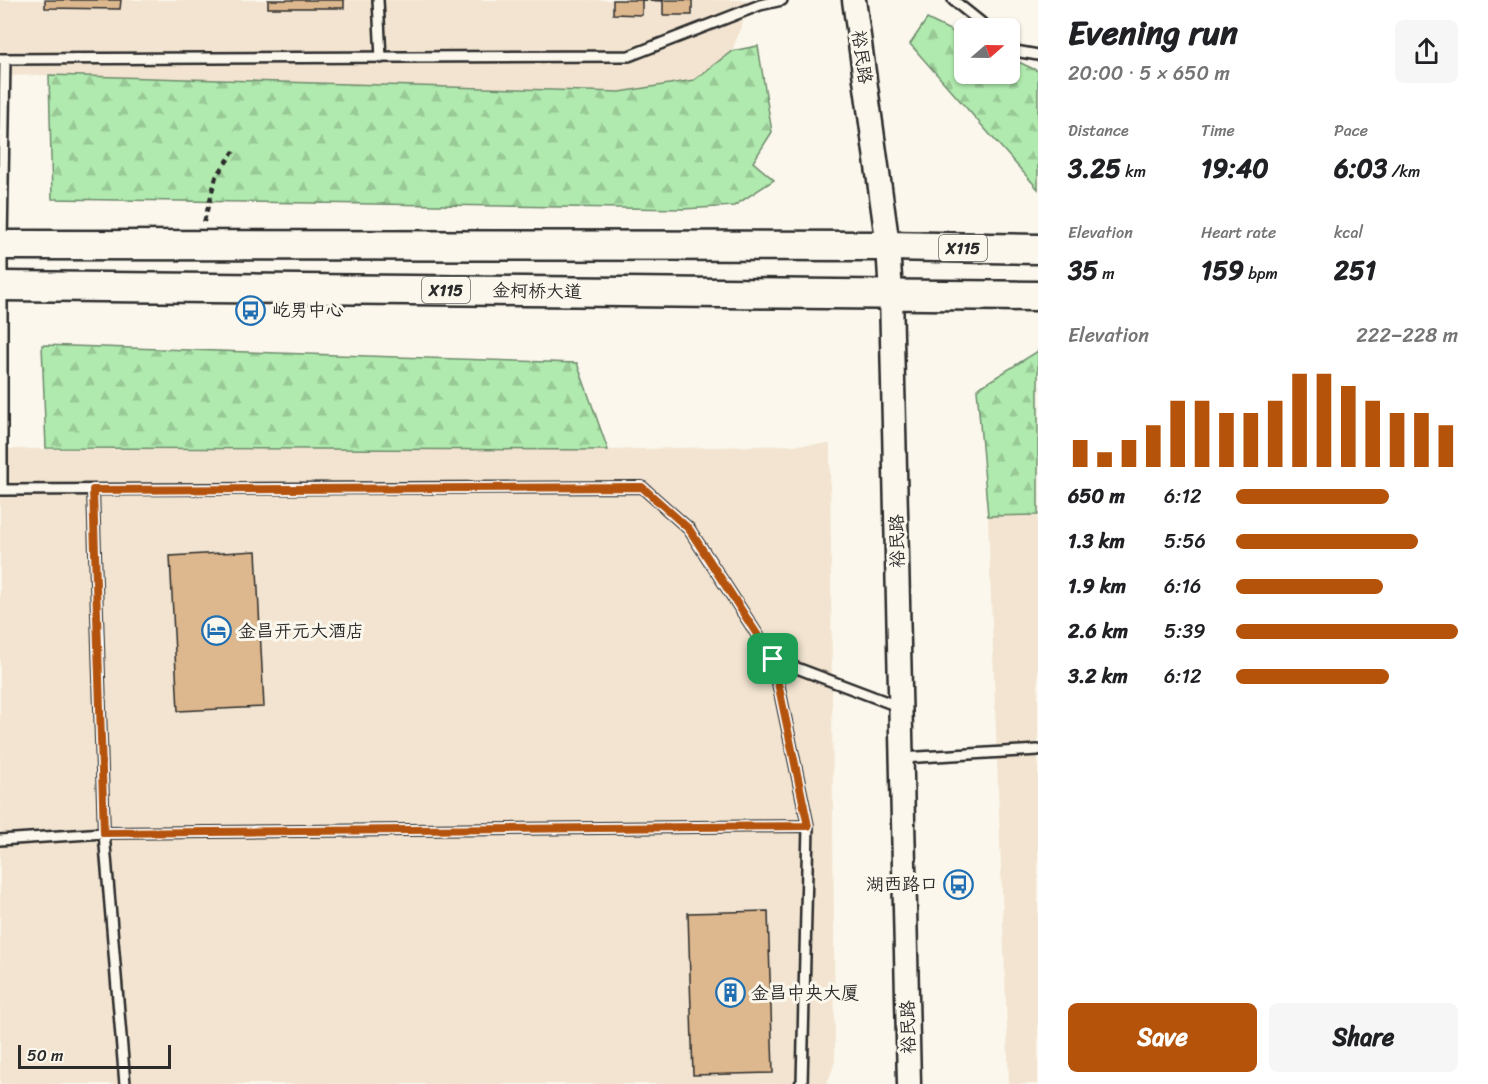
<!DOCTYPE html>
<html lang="en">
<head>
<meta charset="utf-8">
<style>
	:root { --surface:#fff; --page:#f6f6f6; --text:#202124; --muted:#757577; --accent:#b45309 }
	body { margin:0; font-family:Sriracha,"LXGW WenKai TC",sans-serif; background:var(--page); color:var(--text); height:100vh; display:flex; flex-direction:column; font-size:22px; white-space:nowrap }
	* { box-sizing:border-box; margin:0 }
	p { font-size:20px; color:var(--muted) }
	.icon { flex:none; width:33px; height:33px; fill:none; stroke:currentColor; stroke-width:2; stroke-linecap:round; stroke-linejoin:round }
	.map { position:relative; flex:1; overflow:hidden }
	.drawer { display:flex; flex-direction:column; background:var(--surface); width:450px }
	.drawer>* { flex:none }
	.needle { width:39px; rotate:70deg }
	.fabs { position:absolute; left:954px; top:18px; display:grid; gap:12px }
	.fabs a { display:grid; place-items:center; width:66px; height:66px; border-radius:9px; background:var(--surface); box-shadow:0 2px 4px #0004; font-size:30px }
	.scale { position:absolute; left:18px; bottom:15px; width:153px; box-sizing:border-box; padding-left:6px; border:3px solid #2b2b2b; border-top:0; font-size:16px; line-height:21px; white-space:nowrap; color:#2b2b2b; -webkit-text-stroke:4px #fbf7ec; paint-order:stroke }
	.pin { position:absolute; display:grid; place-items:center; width:51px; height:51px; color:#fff; margin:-26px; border-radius:12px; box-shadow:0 3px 9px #0006 }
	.round { display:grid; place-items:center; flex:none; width:63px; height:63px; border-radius:9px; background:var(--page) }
	.head { display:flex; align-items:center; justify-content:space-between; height:102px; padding:0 30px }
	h1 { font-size:33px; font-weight:800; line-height:45px }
	.stats { display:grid; grid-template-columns:repeat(3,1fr); gap:9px; height:102px; padding:6px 30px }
	.stats div { display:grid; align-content:center }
	.stats b { font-size:26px; font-weight:800 }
	.stats small { font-size:16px; font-weight:400 }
	.stats p { font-size:16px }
	.chart { height:168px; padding:12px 30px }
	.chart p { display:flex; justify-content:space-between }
	.chart svg { width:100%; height:108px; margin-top:6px; stroke:var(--accent); stroke-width:6 }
	.button { display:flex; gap:12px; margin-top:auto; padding:12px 30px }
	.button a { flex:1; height:69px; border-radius:9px; background:var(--accent); color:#fff; font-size:24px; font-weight:800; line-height:69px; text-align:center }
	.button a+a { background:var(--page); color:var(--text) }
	ul { padding:0 30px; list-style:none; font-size:20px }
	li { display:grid; grid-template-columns:96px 72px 1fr; align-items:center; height:45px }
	li i { height:15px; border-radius:8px; background:var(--accent) }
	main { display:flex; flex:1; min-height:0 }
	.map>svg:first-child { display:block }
</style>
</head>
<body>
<main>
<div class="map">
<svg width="1038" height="1084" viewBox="0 0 1038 1084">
	<defs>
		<pattern id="forest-firs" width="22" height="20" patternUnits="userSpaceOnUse" patternTransform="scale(1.5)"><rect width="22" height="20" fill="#b0eaae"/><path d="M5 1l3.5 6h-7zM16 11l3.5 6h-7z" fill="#98c996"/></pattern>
	</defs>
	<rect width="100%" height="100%" fill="#fbf7ec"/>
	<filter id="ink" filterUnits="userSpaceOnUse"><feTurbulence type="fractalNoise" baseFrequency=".0167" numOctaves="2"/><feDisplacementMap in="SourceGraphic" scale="12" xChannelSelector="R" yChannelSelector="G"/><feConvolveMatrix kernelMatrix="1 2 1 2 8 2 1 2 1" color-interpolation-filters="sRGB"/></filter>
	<g filter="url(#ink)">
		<path fill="#f2e4d0" d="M0,0H751L732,51L694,80L620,92L49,75L0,76Z
			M830,444L835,1062L827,1084H0V449L608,450Z
			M1038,515V1084H1009L988,516Z"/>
		<path fill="url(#forest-firs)" stroke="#6e8a6c" stroke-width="1.5" d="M927,19L964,37V74H1010V58L1038,71V189L910,44Z
			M758,46L772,132L753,162L774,180L734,206L683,209L52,199L49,75L620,92L694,80L732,51Z
			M42,345L577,363L608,450L46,448Z
			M1038,351V515L988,516L977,389Z"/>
		<path fill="#ddb88e" stroke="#2b2b2b" stroke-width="1.5" d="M45,0H121L120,9L45,8Z
			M268,0H344V8H268Z
			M613,0H692V15H663V1L642,0V15L613,14Z
			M256,551L264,707L178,711L170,556Z
			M768,911L773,1073L693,1075L688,913Z"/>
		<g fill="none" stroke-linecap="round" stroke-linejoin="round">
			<defs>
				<path id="service" d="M378,0L381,58
					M953,0L988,28
					M1010,47L1015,51L1038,55
					M0,59L629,56L760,5L782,0
					M0,490L642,487L689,529L773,659L808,826L802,1084H800
					M2,490V245L5,59
					M93,490L104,833L125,1084
					M773,659L900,707
					M902,758L1038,750
					M0,840L104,833L808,826"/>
				<path id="tertiary" d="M854,0L888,246L891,294L909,1084"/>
				<path id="primary" d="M0,245L888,246L1038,249
					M0,286L1038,296"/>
			</defs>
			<use href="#service" stroke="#2b2b2b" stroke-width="14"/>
			<use href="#tertiary" stroke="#2b2b2b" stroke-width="27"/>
			<use href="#primary" stroke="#2b2b2b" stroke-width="33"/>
			<path stroke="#2b2b2b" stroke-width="4" stroke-dasharray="6 4.5" stroke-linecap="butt" d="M204,222L216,177L234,151"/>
			<use href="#service" stroke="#fbf7ec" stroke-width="9"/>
			<use href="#tertiary" stroke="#fbf7ec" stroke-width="22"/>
			<use href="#primary" stroke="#fbf7ec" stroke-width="28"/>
		</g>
	</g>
	<g fill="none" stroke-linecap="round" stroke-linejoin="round" filter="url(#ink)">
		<defs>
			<path id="route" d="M642,487L689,529L773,659L808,826L104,833L93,490Z"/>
		</defs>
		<use href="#route" stroke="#fff" stroke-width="12"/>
		<use href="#route" stroke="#b45309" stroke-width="8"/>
	</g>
	<defs>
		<symbol id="bus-ring" viewBox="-11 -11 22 22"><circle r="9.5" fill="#fbf7ec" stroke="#1f6fb2" stroke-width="1.5"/><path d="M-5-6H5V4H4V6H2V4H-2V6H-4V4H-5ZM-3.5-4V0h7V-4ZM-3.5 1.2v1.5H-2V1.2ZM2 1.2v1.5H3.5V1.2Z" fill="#1f6fb2"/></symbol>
		<symbol id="hotel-ring" viewBox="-11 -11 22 22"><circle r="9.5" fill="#fbf7ec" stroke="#1f6fb2" stroke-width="1.5"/><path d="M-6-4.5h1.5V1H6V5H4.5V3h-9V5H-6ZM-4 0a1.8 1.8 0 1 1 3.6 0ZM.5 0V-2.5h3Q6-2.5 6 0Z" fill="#1f6fb2"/></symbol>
		<symbol id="building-ring" viewBox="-11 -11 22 22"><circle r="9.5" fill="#fbf7ec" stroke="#1f6fb2" stroke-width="1.5"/><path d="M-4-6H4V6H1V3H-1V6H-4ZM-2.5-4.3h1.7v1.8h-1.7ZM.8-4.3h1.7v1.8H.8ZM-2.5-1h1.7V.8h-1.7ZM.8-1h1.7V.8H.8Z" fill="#1f6fb2"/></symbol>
	</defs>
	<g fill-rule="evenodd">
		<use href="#bus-ring" x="234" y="294" width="33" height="33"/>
		<use href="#hotel-ring" x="200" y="614" width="33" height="33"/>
		<use href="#bus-ring" x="942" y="868" width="33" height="33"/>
		<use href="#building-ring" x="714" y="976" width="33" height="33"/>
	</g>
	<g text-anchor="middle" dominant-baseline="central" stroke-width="6" stroke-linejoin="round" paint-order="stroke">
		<g fill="#fbf7ec" stroke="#696865" stroke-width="1.5">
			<rect x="939" y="235" width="48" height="26" rx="4.5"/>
			<rect x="422" y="277" width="48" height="26" rx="4.5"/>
		</g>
		<g font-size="16" font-weight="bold" fill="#2b2b2b">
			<text x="963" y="248">X115</text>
			<text x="446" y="290">X115</text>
		</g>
		<g font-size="18" fill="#2b2b2b" stroke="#fbf7ec">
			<text transform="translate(862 57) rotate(82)">裕民路</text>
			<text transform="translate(537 291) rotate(1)">金柯桥大道</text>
			<text transform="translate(897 541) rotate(-91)">裕民路</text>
			<text transform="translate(908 1027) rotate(-91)">裕民路</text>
		</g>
		<g font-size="18" fill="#2b2b2b" stroke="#fbf7ec" text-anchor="start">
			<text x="272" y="310">屹男中心</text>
			<text x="238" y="631">金昌开元大酒店</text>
			<text x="938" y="884" text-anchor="end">湖西路口</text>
			<text x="751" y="993">金昌中央大厦</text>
		</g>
	</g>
</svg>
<div class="fabs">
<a><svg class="needle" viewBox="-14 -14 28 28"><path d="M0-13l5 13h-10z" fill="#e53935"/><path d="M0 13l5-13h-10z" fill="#757577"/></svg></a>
</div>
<div class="scale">50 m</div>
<div class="pin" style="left:773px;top:659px;background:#1e9e55"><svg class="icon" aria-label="arrive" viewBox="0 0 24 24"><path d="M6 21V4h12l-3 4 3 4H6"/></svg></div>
</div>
<section class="drawer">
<div class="head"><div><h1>Evening run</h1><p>20:00 · 5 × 650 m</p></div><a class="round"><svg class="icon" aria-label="share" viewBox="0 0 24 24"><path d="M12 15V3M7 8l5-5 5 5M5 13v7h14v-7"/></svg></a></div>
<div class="stats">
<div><p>Distance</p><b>3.25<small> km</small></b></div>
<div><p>Time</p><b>19:40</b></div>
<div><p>Pace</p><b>6:03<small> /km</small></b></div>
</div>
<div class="stats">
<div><p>Elevation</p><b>35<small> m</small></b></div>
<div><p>Heart rate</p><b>159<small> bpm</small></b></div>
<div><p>kcal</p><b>251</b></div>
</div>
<div class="chart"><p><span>Elevation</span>222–228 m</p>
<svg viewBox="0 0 160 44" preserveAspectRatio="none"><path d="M5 44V33M15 44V38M25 44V33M35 44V27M45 44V17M55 44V17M65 44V22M75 44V22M85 44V17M95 44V6M105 44V6M115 44V11M125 44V17M135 44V22M145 44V22M155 44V27"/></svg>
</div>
<ul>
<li><b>650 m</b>6:12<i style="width:69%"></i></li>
<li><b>1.3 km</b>5:56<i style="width:82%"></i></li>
<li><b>1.9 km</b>6:16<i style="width:66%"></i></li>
<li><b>2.6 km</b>5:39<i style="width:100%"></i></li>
<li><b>3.2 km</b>6:12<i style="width:69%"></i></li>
</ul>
<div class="button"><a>Save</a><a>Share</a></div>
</section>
</main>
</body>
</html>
